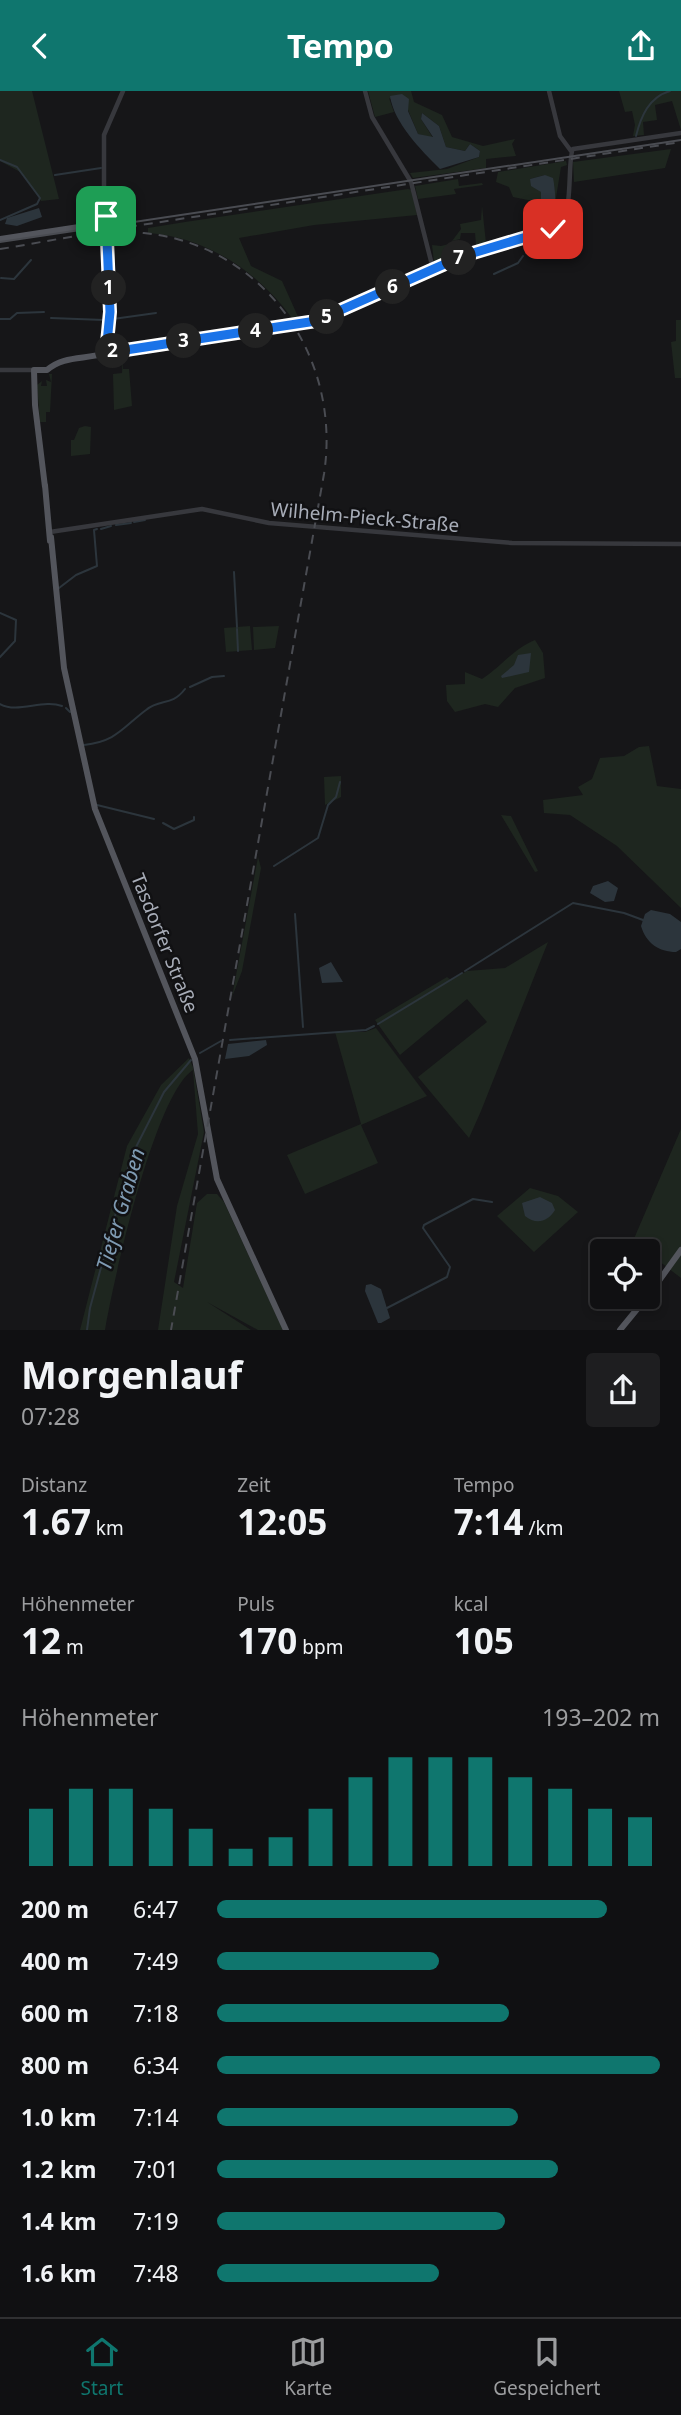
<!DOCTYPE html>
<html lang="de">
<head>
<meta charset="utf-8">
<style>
	:root { --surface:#101012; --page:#1e1e20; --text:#f1f3f6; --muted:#9c9d9f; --line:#303032; --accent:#0f766e }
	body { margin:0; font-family:"Noto Sans",sans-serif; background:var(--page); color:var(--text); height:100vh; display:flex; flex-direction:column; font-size:26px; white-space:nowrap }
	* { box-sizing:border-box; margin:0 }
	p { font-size:23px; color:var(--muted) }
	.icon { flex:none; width:38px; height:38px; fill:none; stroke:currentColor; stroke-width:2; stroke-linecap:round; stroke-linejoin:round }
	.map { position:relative; height:1239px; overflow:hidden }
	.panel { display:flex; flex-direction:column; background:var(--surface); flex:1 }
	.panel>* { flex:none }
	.controls { position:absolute; left:590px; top:1148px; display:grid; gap:14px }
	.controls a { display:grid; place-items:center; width:70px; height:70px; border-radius:7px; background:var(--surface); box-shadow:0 4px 10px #0003,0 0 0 2px var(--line); font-size:35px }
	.pin { position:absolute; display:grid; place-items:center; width:60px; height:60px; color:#fff; margin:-30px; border-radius:14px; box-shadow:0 4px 10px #0006 }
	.km { position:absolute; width:35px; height:35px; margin:-18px; border-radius:50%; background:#222; color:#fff; font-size:19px; line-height:35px; text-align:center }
	.round { display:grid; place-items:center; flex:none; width:74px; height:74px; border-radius:7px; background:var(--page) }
	.headline { display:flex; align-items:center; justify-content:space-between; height:119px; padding:0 21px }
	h1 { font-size:38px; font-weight:700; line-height:52px }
	.figures { display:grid; grid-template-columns:repeat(3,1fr); gap:10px; height:119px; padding:7px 21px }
	.figures div { display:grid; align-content:center }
	.figures b { font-size:35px; font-weight:700 }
	.figures small { font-size:19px; font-weight:400 }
	.figures p { font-size:19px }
	.chart { height:196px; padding:14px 21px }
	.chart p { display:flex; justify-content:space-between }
	.chart svg { width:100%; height:126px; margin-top:7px; stroke:var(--accent); stroke-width:6 }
	ul { padding:0 21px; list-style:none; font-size:23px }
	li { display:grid; grid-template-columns:112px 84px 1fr; align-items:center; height:52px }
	li i { height:18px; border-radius:9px; background:var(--accent) }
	header { display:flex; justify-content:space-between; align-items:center; height:91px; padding:0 21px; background:var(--accent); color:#fff; font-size:32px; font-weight:700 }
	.menu { display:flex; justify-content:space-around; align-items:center; height:98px; border-top:2px solid var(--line); background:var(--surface); font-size:19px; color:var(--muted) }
	.menu a { display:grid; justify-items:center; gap:4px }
	.menu .active { color:var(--accent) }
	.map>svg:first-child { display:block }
</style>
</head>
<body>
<header><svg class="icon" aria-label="back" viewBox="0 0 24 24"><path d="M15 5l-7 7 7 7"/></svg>Tempo<svg class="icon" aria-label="share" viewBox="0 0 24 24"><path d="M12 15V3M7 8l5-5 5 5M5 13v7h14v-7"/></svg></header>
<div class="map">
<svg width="681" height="1239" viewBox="0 0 681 1239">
	<rect width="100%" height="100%" fill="#161618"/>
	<path fill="#1e261f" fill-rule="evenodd" d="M0,0H32L59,108L41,110L22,82L0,70Z
		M368,0H411L414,11L442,24L452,46L483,55L515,48L512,53L516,65L486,68V77L413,87L410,82L447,78L479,66L480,60L470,53L465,60L446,56L439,35L422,22L421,28L433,47L418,43L408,19L389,7L394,21L375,26Z
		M619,0H681V39L672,10L655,14L657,29L643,31L644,44L633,45L635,34L632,20L625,21Z
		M671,58L665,77L574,91L573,71Z
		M566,70L567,74L561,76L553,125L544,124L533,110L513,106L509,96L496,91L498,81ZM545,84L554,93L555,114L551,122L541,116V101L530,88Z
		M458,88L459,95L482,92L483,94L454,98L456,103L418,108L415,95Z
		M408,98L412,99L417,124L314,134L239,147L251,175L282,190L300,230H294C261,183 208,146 148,142V137L185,131Z
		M482,115L486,152L461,162L457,155L449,159L452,165L434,171L432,154L441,155L461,150L463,160L476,154L475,142H461L460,148L452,150L461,138L460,133L481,129Z
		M676,229H681V287H675L671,251L676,250Z
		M123,262V278H129L132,315L114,319L113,283L122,282Z
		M49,283H52L50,321H46V331H40L37,294L42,290L41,295H47L46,289L51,291Z
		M85,335L91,336L90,363L71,365V349H74L79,337Z
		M250,535L252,559L226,561L224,537Z
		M279,535L275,557L254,559L253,536Z
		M535,549L543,562L545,587L515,597L498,616L485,613L455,621L447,610L446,594L465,593V581L482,588C502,575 513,558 535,549Z
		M649,655L657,695L681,698V817L617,755L570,724L544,722L543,709L583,704L578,696L592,688L600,667L624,665L639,656Z
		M341,685V706L325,714L324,686Z
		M501,724L511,725L538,780L535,781Z
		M258,766L261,777L242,880L232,906Z
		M548,851L481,1020L469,1047L418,986L487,931L467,908L400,964L375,929L447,886L451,889L467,880L505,877Z
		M376,937L427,1005L361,1034L378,1072L305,1103L287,1064L361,1033L335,941H365Z
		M189,967L193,976L204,1041L174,1191L183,1197L197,1112L207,1103H217L224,1111L283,1239H258L207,1211L251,1239H158L177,1115L198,1043L193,979C155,1003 113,1191 105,1239H80L127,1055L161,994Z
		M681,1038V1187L633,1150Z
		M530,1097L558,1105L578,1121L534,1161L497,1125Z"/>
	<path fill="#2c353c" d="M402,3L409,8L408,20L418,43L433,46L421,28L422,22L439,35L446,56L465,60L470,53L480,60L479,66L440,78C421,59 394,32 390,5Z
		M545,84L553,87C555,97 557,114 552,122L541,116V101L531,95L530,88Z
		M39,117L42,126L17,135L5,133L7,127Z
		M531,562L529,581L502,587L501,585L514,574L518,564Z
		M608,790L618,797L614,810L605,811L590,802L593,795Z
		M651,819L670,823L681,831V858L676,861C659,861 646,852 641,835L645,823Z
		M331,871L343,891L322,892L319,877Z
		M266,949L267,954L249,965L225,968L228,953Z
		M540,1106L552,1112L555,1119C548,1131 536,1134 525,1125L522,1112Z
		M371,1193L381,1198L390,1227L381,1232H378L365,1200L366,1194Z"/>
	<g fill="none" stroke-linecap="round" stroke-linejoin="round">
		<path stroke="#2c353c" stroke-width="2" d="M636,45C641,25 649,6 670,0
			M0,69L17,76L40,107L37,113L0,129
			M55,84L101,77
			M526,162L535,148
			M494,183L518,172L523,165
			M1,187L14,188L31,169
			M51,227L104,229
			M0,228H10L17,222L44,221
			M113,228L156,222
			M134,431L145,429
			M116,434L131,432
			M101,438L111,435
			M234,481L237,536
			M59,497L76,484L97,475L94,439L97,438
			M0,522L16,529L15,550L0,566
			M237,538L238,560
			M190,596L212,586L224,585
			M0,613C18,623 42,608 62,615
			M66,617L70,621
			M84,654C117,650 122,637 146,619C161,607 171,616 185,598
			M97,714L154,728
			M163,732L174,738L194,729V726
			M274,775L318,747L328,714L336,706L340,691
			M295,823L303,936
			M465,880L573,812L624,822L643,829
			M378,933L462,882
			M230,949L366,939L374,935
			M200,962L221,950
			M387,1217L447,1186L450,1176L423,1137L424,1134L473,1108L492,1111
			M87,1239L90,1217L131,1066L164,1001L191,969"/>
		<path stroke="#37383d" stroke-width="4.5" d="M365,0L372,26L411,91L433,178
			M549,0L560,45L571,60
			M556 134a4 4 0 1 1 8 0a4 4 0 1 1-8 0Z
			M104,132V44L123,0
			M564,132C572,113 568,64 573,58L681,42
			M107,262L316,230L463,165L558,137
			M0,279H34
			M50,441L202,418L269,432L512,452L681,453"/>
		<path stroke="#53555c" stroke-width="6" d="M0,148L105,132
			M34,279H47C64,264 85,269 106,262L110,222L104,132
			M34,279L35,314L45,396
			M45,394L50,450
			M51,446L64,577L95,718L195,968L217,1088L286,1239
			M648,1205L681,1159
			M620,1239L647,1206"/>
		<path stroke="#4a4c52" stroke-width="2" d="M0,151L681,49"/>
		<path stroke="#4a4c52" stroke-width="2" stroke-dasharray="9 7" stroke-linecap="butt" d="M128,136L681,51
			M0,158C47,151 96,138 144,142C264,154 342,266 324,383L171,1239"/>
	</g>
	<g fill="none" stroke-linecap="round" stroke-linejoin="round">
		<defs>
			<path id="route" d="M106,125L110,221L106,262L316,230L463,165L553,138"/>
		</defs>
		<use href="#route" stroke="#fff" stroke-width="14"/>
		<use href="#route" stroke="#1a73e8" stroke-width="9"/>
	</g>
	<g text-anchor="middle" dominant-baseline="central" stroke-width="5" stroke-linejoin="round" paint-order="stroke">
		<g font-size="19" fill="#a8adb8" stroke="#111113">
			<text transform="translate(365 426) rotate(5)">Wilhelm-Pieck-Straße</text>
			<text transform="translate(165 852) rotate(68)">Tasdorfer Straße</text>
		</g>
		<g font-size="21" font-style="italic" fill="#7f9bb3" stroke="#111113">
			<text transform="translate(120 1118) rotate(-74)">Tiefer Graben</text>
		</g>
	</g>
</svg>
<div class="controls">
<a><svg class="icon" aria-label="locate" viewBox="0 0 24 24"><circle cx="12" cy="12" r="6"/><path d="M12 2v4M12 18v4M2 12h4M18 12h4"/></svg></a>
</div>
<div class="pin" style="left:106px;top:125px;background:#1e9e55"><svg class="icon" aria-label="arrive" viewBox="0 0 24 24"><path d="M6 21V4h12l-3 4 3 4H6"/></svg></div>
<div class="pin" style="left:553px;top:138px;background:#d93025"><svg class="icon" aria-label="check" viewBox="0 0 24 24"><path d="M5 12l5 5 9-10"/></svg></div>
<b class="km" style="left:109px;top:197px">1</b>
<b class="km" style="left:113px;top:260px">2</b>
<b class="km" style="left:184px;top:250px">3</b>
<b class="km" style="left:256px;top:240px">4</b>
<b class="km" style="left:327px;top:226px">5</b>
<b class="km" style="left:393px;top:196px">6</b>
<b class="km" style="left:459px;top:167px">7</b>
</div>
<section class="panel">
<div class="headline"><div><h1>Morgenlauf</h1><p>07:28</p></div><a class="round"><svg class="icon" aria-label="share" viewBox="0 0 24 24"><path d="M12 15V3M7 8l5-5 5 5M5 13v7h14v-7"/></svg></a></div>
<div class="figures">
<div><p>Distanz</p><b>1.67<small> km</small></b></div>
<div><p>Zeit</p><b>12:05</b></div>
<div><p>Tempo</p><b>7:14<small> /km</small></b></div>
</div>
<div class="figures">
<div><p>Höhenmeter</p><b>12<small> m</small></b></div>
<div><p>Puls</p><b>170<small> bpm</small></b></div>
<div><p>kcal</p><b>105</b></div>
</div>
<div class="chart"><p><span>Höhenmeter</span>193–202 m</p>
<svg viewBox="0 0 160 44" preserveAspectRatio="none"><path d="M5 44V24M15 44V17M25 44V17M35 44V24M45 44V31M55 44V38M65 44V34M75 44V24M85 44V13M95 44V6M105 44V6M115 44V6M125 44V13M135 44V17M145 44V24M155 44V27"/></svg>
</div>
<ul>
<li><b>200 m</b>6:47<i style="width:88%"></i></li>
<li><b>400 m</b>7:49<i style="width:50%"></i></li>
<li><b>600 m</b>7:18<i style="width:66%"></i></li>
<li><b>800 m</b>6:34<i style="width:100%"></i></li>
<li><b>1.0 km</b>7:14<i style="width:68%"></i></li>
<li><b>1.2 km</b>7:01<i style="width:77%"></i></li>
<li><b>1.4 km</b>7:19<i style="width:65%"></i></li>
<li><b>1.6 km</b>7:48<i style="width:50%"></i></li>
</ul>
</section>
<nav class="menu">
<a class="active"><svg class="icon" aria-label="home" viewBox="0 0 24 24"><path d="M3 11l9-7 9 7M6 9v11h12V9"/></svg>Start</a>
<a><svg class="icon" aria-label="map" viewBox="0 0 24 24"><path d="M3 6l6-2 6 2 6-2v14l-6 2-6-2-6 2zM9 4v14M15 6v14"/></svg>Karte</a>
<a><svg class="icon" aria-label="saved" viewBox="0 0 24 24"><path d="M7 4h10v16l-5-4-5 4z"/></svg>Gespeichert</a>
</nav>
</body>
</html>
